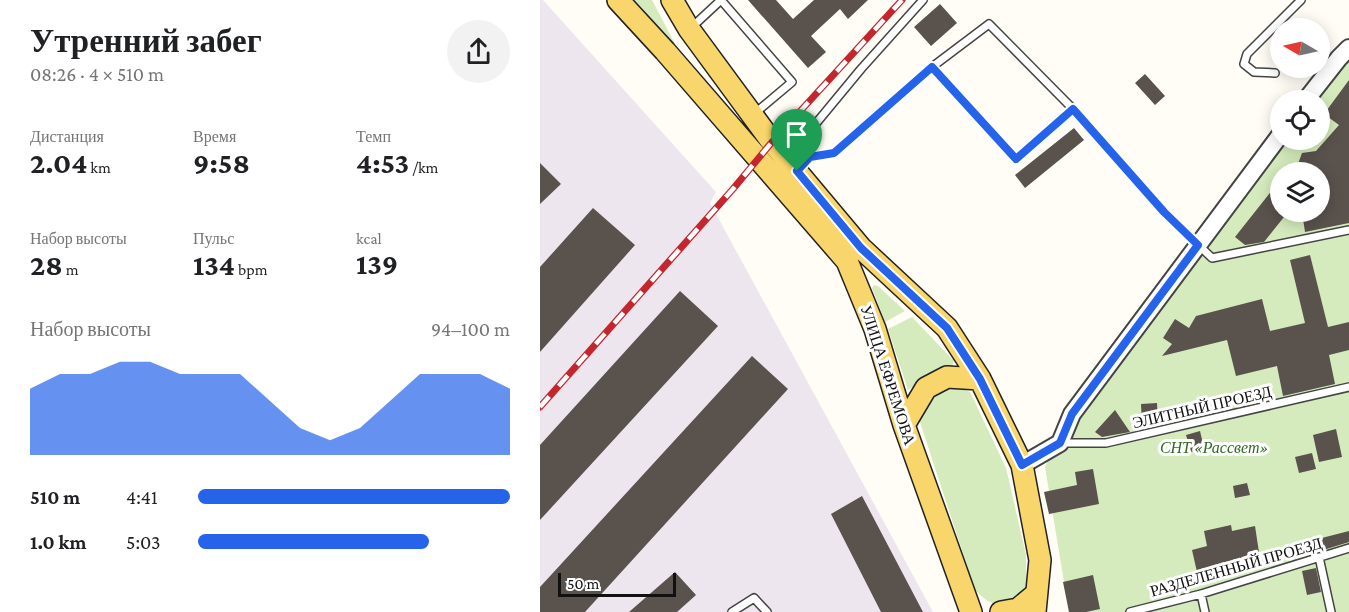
<!DOCTYPE html>
<html lang="ru">
<head>
<meta charset="utf-8">
<style>
	:root { --surface:#fff; --page:#f2f2f2; --text:#202124; --muted:#757577; --accent:#2563eb }
	body { margin:0; font-family:"Crimson Pro",serif; background:var(--page); color:var(--text); height:100vh; display:flex; flex-direction:column; font-size:22px; white-space:nowrap }
	* { box-sizing:border-box; margin:0 }
	p { font-size:20px; color:var(--muted) }
	.icon { flex:none; width:33px; height:33px; fill:none; stroke:currentColor; stroke-width:2; stroke-linecap:round; stroke-linejoin:round }
	.map { position:relative; flex:1; overflow:hidden }
	.side { display:flex; flex-direction:column; background:var(--surface); width:540px }
	.side>* { flex:none }
	.needle { width:39px; rotate:279deg }
	.fabs { position:absolute; left:730px; top:18px; display:grid; gap:12px }
	.fabs a { display:grid; place-items:center; width:60px; height:60px; border-radius:50%; background:var(--surface); box-shadow:0 3px 15px #0003; font-size:30px }
	.scale { position:absolute; left:18px; bottom:15px; width:118px; box-sizing:border-box; padding-left:6px; border:3px solid #111; border-top:0; font-size:16px; line-height:21px; white-space:nowrap; color:#111; -webkit-text-stroke:4px #fff; paint-order:stroke }
	.pin { position:absolute; display:grid; place-items:center; width:51px; height:51px; color:#fff; margin:-62px -26px; border-radius:50% 50% 50% 0; rotate:-45deg; box-shadow:0 0 6px #0007 }
	.pin .icon { rotate:45deg }
	.round { display:grid; place-items:center; flex:none; width:63px; height:63px; border-radius:32px; background:var(--page) }
	.summary { display:flex; align-items:center; justify-content:space-between; height:102px; padding:0 30px }
	h1 { font-size:33px; font-weight:700; line-height:45px }
	.figures { display:grid; grid-template-columns:repeat(3,1fr); gap:9px; height:102px; padding:6px 30px }
	.figures div { display:grid; align-content:center }
	.figures b { font-size:30px; font-weight:700 }
	.figures small { font-size:16px; font-weight:400 }
	.figures p { font-size:16px }
	.chart { height:168px; padding:12px 30px }
	.chart p { display:flex; justify-content:space-between }
	.chart svg { width:100%; height:108px; margin-top:6px; fill:var(--accent); opacity:.7 }
	ul { padding:0 30px; list-style:none; font-size:20px }
	li { display:grid; grid-template-columns:96px 72px 1fr; align-items:center; height:45px }
	li i { height:15px; border-radius:8px; background:var(--accent) }
	main { display:flex; flex:1; min-height:0 }
	.map>svg:first-child { display:block }
</style>
</head>
<body>
<main>
<section class="side">
<div class="summary"><div><h1>Утренний забег</h1><p>08:26 · 4 × 510 m</p></div><a class="round"><svg class="icon" aria-label="share" viewBox="0 0 24 24"><path d="M12 15V3M7 8l5-5 5 5M5 13v7h14v-7"/></svg></a></div>
<div class="figures">
<div><p>Дистанция</p><b>2.04<small> km</small></b></div>
<div><p>Время</p><b>9:58</b></div>
<div><p>Темп</p><b>4:53<small> /km</small></b></div>
</div>
<div class="figures">
<div><p>Набор высоты</p><b>28<small> m</small></b></div>
<div><p>Пульс</p><b>134<small> bpm</small></b></div>
<div><p>kcal</p><b>139</b></div>
</div>
<div class="chart"><p><span>Набор высоты</span>94–100 m</p>
<svg viewBox="0 0 160 44" preserveAspectRatio="none"><path d="M0 44V17L10 11L20 11L30 6L40 6L50 11L60 11L70 11L80 22L90 33L100 38L110 33L120 22L130 11L140 11L150 11L160 17V44z"/></svg>
</div>
<ul>
<li><b>510 m</b>4:41<i style="width:100%"></i></li>
<li><b>1.0 km</b>5:03<i style="width:74%"></i></li>
</ul>
</section>
<div class="map">
<svg width="809" height="612" viewBox="0 0 809 612">
	<rect width="100%" height="100%" fill="#fffdf5"/>
	<path fill="#eee6ef" d="M0,0H3L176,192L170,203L393,612H0Z"/>
	<path fill="#d5ebbd" fill-rule="evenodd" d="M89,0H112L143,59Z
		M809,48V612H529L505,467L532,414L741,140H780V100H766ZM741,172H780V212H741Z
		M334,285L338,286L365,311L345,322L332,288Z
		M372,317L414,361L411,370L379,382L368,390L348,329Z
		M409,386L419,387L430,392L466,468L486,555V588L477,601C455,606 451,606 435,590L379,419L392,392Z"/>
	<path fill="#5a524d" d="M208,0H236L253,19L274,0H328L308,19L300,9L271,36L286,52L268,68Z
		M400,4L417,23L391,46L374,27Z
		M605,74L625,96L615,105L595,83Z
		M809,80V223L765,232L762,212H780V172H755L762,153L776,151L799,125L784,114Z
		M534,128L544,140L485,188L475,175Z
		M0,163L21,184L0,204Z
		M741,179V212H748L724,242L705,245L695,237Z
		M53,208L95,245L0,352V267Z
		M770,255L788,327L809,322V350L789,355L795,384L743,396L737,366L696,376L687,340L622,356L632,344L623,338L635,319L649,328L656,316L722,299L730,331L765,323L750,260Z
		M140,291L178,326L0,520V445Z
		M212,356L248,389L45,612H0V587Z
		M617,403L618,423L602,424L601,404Z
		M575,410L590,432L562,437L555,432Z
		M796,429L802,457L779,462L773,435Z
		M660,431L664,448L651,452L646,435Z
		M772,453L776,469L759,473L755,457Z
		M553,469L559,504L509,514L504,492L537,485L535,472Z
		M707,483L710,495L695,498L693,486Z
		M322,496L383,612H341L291,514Z
		M691,525L692,531L715,526L720,559L705,563L704,560L657,572L652,550L667,546L664,531Z
		M809,531V542L777,552L774,540Z
		M776,568L781,592L767,595L762,571Z
		M135,572L156,595L137,612H89Z
		M553,575L560,609L546,612H529L523,582Z"/>
	<g fill="none" stroke-linecap="round" stroke-linejoin="round">
		<defs>
			<path id="service" d="M181,0L252,82L214,114
				M152,27L181,0
				M392,67L449,24L533,109L624,212L672,258L809,230
				M735,73L714,72L704,64L707,54L761,0
				M270,157L273,127L321,69L383,0
				M258,169L270,157L294,153L392,67L476,159L533,109
				M520,443H566L809,387
				M779,557L791,612
				M661,594L665,612
				M192,612L214,598L227,612
				M590,612L661,594L809,548"/>
			<path id="tertiary" d="M766,100L799,58L809,48
				M482,465L520,443L532,414L741,134"/>
			<path id="primary" d="M78,0L125,51L307,261L335,329L364,425L431,612
				M132,0L149,29L232,142L321,248L407,328L440,379L482,465L500,560L495,612
				M364,425L386,388L407,377L440,379
				M461,612L478,609L496,594"/>
		</defs>
		<use href="#service" stroke="#444" stroke-width="10"/>
		<use href="#tertiary" stroke="#444" stroke-width="20"/>
		<use href="#primary" stroke="#222" stroke-width="24"/>
		<use href="#service" stroke="#fff" stroke-width="7"/>
		<use href="#tertiary" stroke="#fff" stroke-width="16"/>
		<use href="#primary" stroke="#f9d66b" stroke-width="21"/>
		<defs>
			<path id="rail" d="M0,407L193,189L232,142L362,0"/>
		</defs>
		<use href="#rail" stroke="#c4262e" stroke-width="7"/>
		<use href="#rail" stroke="#fff" stroke-width="4.5" stroke-dasharray="14" stroke-linecap="butt"/>
	</g>
	<g fill="none" stroke-linecap="round" stroke-linejoin="round">
		<defs>
			<path id="route" d="M392,67L476,159L533,109L624,212L658,245L532,414L520,443L482,465L440,379L407,328L321,248L257,171L270,157L294,153Z"/>
		</defs>
		<use href="#route" stroke="#fff" stroke-width="12"/>
		<use href="#route" stroke="#2563eb" stroke-width="8"/>
	</g>
	<g text-anchor="middle" dominant-baseline="central" stroke-width="6" stroke-linejoin="round" paint-order="stroke">
		<g font-size="16" fill="#111" stroke="#fff">
			<text transform="translate(348 375) rotate(72)">УЛИЦА ЕФРЕМОВА</text>
			<text transform="translate(662 407) rotate(-13)">ЭЛИТНЫЙ ПРОЕЗД</text>
			<text transform="translate(696 567) rotate(-16)">РАЗДЕЛЕННЫЙ ПРОЕЗД</text>
		</g>
		<g font-size="16" font-style="italic" fill="#2f6b1f" stroke="#fff">
			<text x="674" y="447">СНТ «Рассвет»</text>
		</g>
	</g>
</svg>
<div class="fabs">
<a><svg class="needle" viewBox="-14 -14 28 28"><path d="M0-13l5 13h-10z" fill="#e53935"/><path d="M0 13l5-13h-10z" fill="#757577"/></svg></a>
<a><svg class="icon" aria-label="locate" viewBox="0 0 24 24"><circle cx="12" cy="12" r="6"/><path d="M12 2v4M12 18v4M2 12h4M18 12h4"/></svg></a>
<a><svg class="icon" aria-label="layers" viewBox="0 0 24 24"><path d="M12 4l9 5-9 5-9-5zM3 14l9 5 9-5"/></svg></a>
</div>
<div class="scale">50 m</div>
<div class="pin" style="left:257px;top:171px;background:#1e9e55"><svg class="icon" aria-label="arrive" viewBox="0 0 24 24"><path d="M6 21V4h12l-3 4 3 4H6"/></svg></div>
</div>
</main>
</body>
</html>
